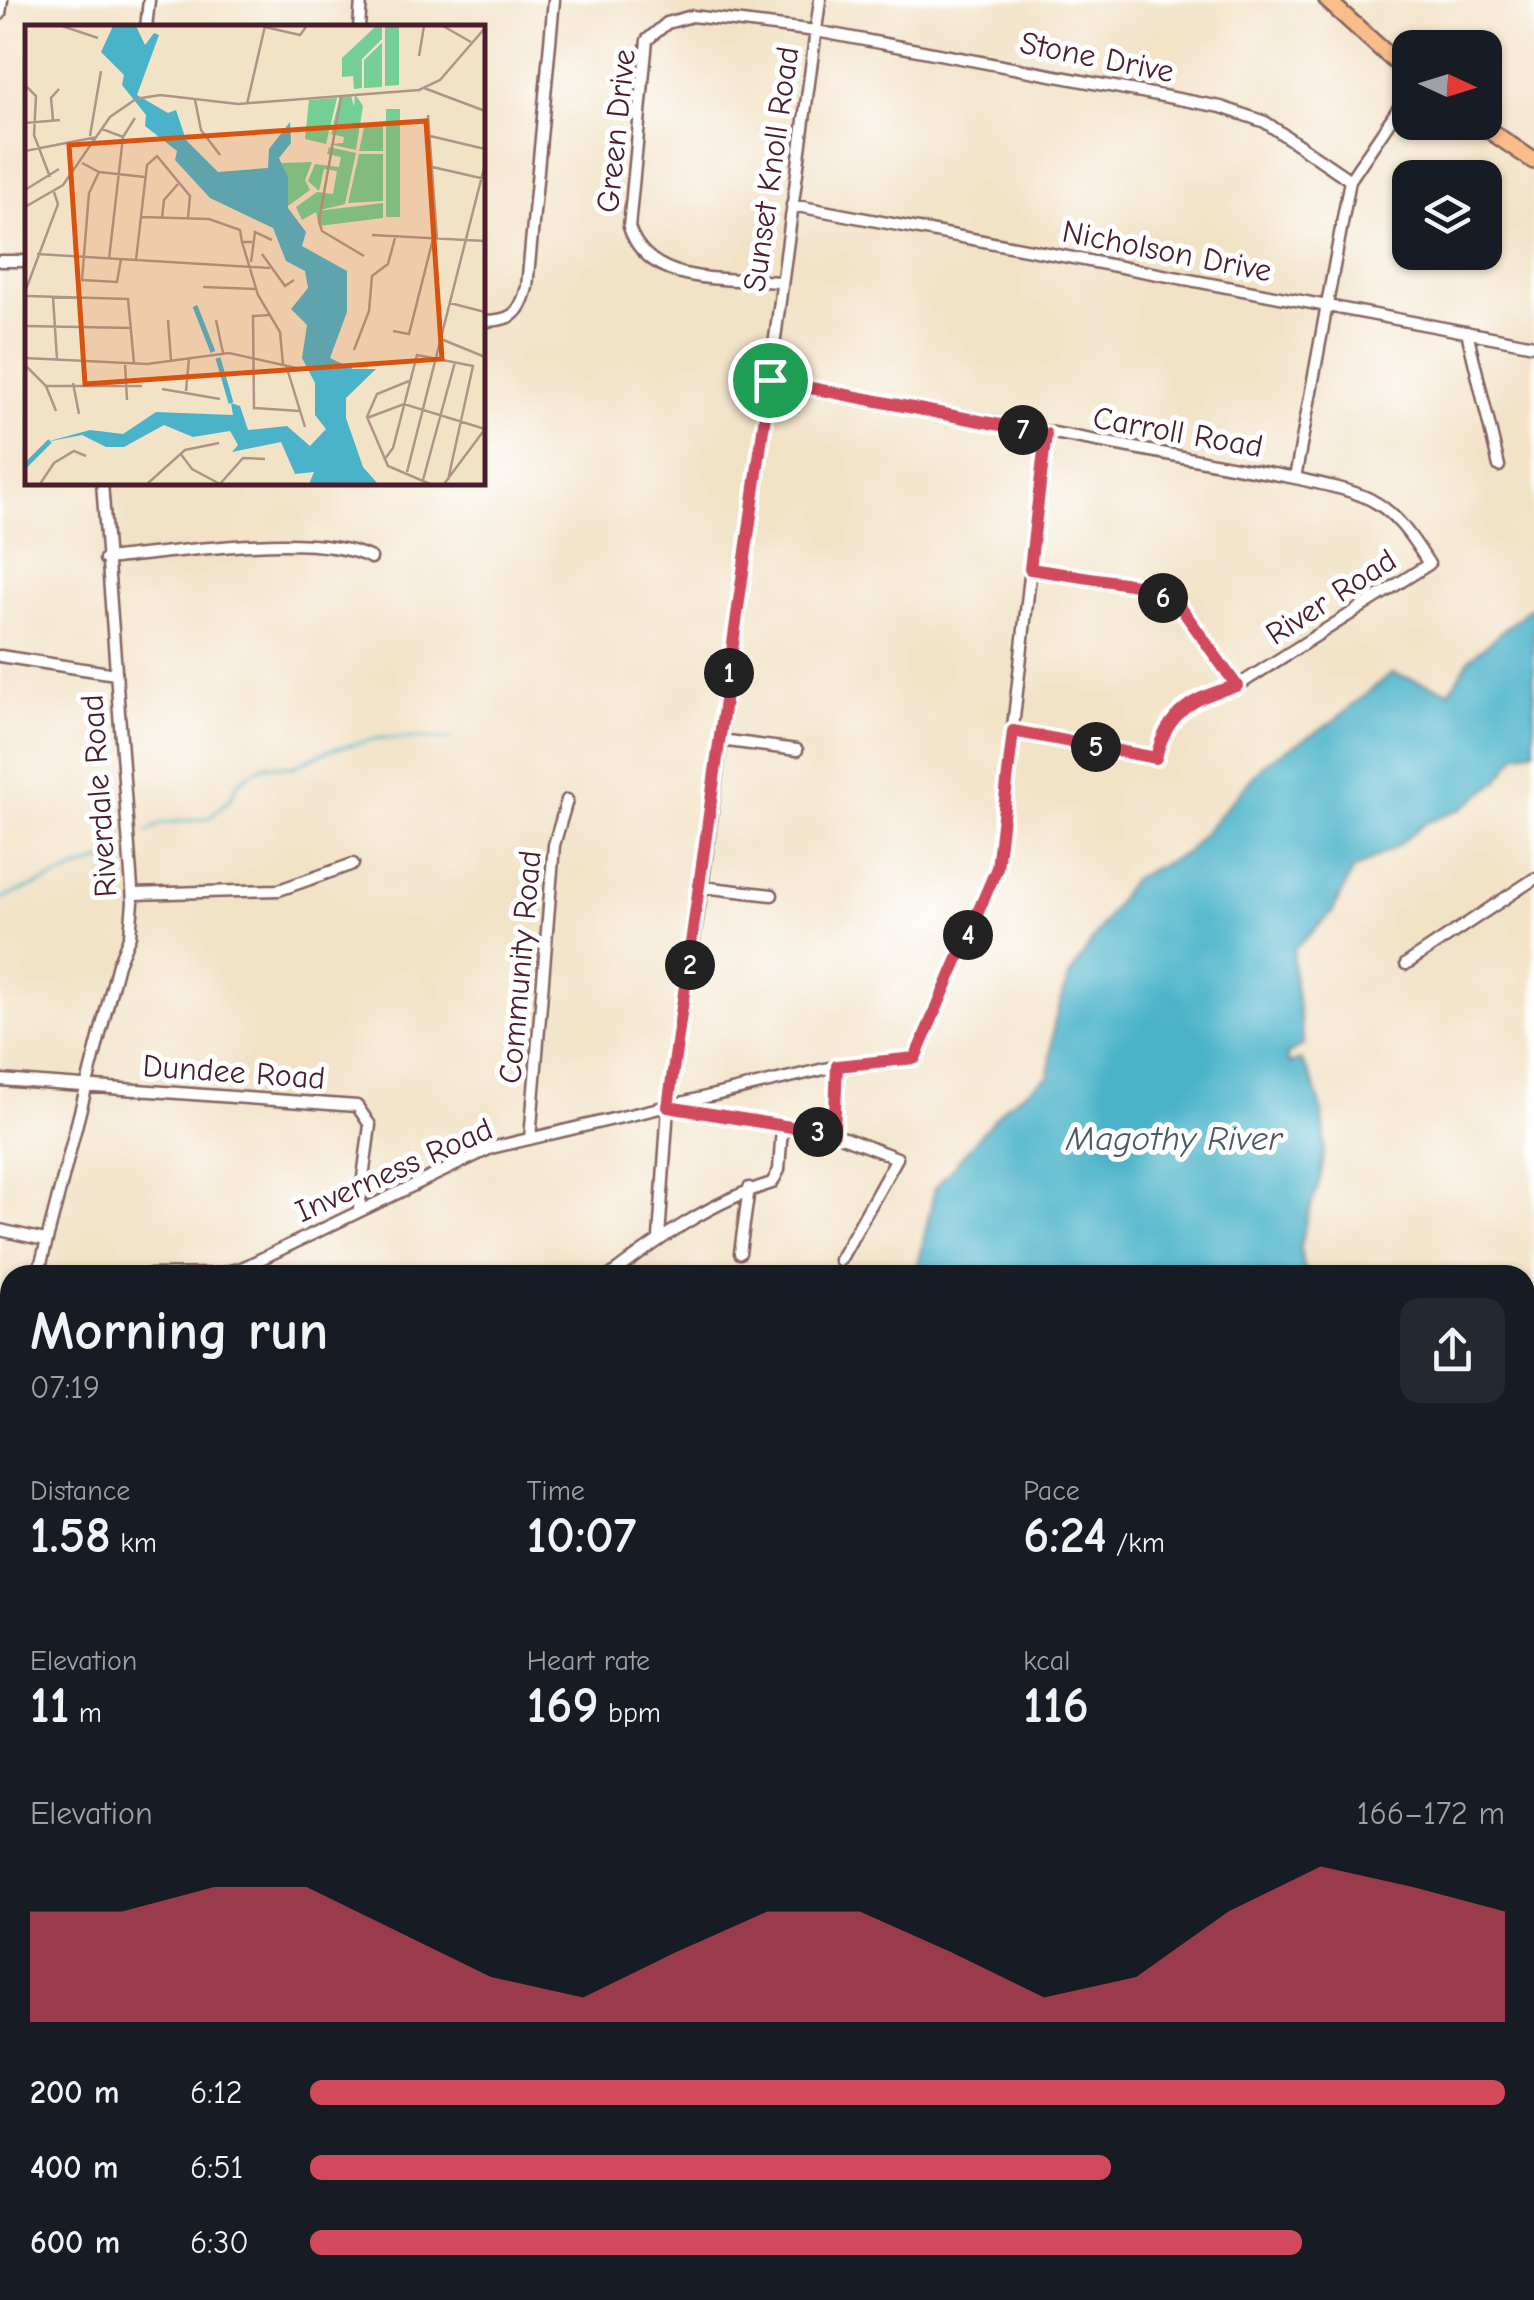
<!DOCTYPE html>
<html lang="en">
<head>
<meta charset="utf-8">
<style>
	:root { --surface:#171b24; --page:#242831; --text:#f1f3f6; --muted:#9ea1a6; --accent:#d1495b }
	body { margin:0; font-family:"Comic Neue",sans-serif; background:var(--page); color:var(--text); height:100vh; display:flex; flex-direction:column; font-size:38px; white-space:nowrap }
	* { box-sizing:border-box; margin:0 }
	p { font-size:32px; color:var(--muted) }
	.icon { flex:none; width:55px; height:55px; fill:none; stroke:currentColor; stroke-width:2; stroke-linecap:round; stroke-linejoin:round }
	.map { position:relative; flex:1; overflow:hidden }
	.drawer { position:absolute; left:0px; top:1265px; width:1535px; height:1035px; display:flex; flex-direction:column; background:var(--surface); border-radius:30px 30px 0 0; box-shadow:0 2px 8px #0004 }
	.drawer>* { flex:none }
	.needle { width:65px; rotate:94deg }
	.buttons { position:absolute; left:1392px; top:30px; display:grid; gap:20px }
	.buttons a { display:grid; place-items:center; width:110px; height:110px; border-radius:20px; background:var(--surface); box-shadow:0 2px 8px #0004; font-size:50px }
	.pin { position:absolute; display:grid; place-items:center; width:85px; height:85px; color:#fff; margin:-42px; border:5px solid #fff; border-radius:50%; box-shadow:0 2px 10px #0007 }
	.km { position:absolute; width:50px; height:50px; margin:-25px; border-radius:50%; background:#222; color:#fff; font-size:28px; line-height:50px; text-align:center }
	.round { display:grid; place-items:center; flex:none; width:105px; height:105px; border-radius:20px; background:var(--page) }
	.overview { display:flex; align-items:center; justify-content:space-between; height:170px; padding:0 30px }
	h1 { font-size:55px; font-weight:600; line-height:75px }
	.metrics { display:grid; grid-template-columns:repeat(3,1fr); gap:15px; height:170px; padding:10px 30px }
	.metrics div { display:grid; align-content:center }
	.metrics b { font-size:50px; font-weight:600 }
	.metrics small { font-size:28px; font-weight:400 }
	.metrics p { font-size:28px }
	.chart { height:280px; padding:20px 30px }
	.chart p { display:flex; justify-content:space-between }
	.chart svg { width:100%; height:180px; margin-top:10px; fill:var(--accent); opacity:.7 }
	ul { padding:0 30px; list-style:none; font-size:32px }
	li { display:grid; grid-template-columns:160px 120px 1fr; align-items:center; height:75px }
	li i { height:25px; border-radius:12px; background:var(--accent) }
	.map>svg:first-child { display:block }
</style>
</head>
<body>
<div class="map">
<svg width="1534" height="2300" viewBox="0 0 1534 2300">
	<rect width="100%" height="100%" fill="#fff"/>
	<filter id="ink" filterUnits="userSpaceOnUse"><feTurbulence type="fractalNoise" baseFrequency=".01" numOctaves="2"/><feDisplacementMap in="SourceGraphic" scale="20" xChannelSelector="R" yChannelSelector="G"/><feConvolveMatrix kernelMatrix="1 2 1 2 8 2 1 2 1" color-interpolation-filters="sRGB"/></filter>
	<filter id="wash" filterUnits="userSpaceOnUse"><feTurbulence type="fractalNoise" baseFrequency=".0048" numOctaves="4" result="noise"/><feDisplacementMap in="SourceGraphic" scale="40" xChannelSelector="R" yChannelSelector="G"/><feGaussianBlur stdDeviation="2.25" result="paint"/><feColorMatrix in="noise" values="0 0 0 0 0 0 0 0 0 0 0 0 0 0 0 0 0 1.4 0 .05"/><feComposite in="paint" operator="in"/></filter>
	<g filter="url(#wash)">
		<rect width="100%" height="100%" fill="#f2e2c6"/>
		<path fill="#74ce95" stroke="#5f7660" stroke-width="2.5" d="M1534,1418V1511L1525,1510V1426Z
			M1525,1526L1534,1528V1683L1525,1681Z
			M1534,1776V1888L1525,1885V1791L1529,1792Z
			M1525,1906L1534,1909V2026L1525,2025Z
			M1525,2041L1534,2042V2132L1525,2131Z"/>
		<path fill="#4bb3c9" stroke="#4a697a" stroke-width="2.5" d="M1534,605V750L1517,754L1499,780L1462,809L1425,823L1397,846L1352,871L1332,913L1294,949L1293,972L1304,1044L1286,1056L1290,1064L1301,1060C1324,1097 1330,1134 1320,1178C1313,1210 1289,1244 1308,1275H916L935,1188L1006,1105L1049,1076L1054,1024L1068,979L1132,879L1186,853L1266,762L1331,723L1392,673L1450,691L1469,659Z
			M10,1427V1678L0,1685V1432Z"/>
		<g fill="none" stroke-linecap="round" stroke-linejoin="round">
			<path stroke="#4bb3c9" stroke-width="2.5" d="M147,832L163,823L208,819L231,798L238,782L265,765L293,767L329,750L380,738L450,739
				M0,899L113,856"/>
		</g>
	</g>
	<g filter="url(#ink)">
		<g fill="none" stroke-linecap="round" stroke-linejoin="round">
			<defs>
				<path id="street" d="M0,14L2,0
					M146,28L149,0
					M359,28L361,0
					M792,205L1534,345
					M0,261H28
					M780,282C727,277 649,288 629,227L647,40L667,23L692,16L816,31L1221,107L1265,122L1350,180
					M482,321C511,321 520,315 527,287L554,0
					M1467,332L1499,466
					M770,380L1295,478C1371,495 1387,496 1429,564L1237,686C1194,696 1166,713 1157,758L1013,731
					M1295,478L1350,180L1410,91
					M105,559C172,553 314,529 371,558
					M1030,569L1143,586L1181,608L1237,686
					M0,656L115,674
					M720,740L797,750
					M702,887L772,895
					M133,894L279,890L353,864
					M1406,964L1534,879
					M0,1080L357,1106L370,1125L359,1208
					M672,1108L834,1134L897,1158L840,1260
					M834,1134L837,1066L915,1058L997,869L1046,434
					M530,1139L554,845L567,800
					M0,1230L45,1240
					M659,1238L668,1107L702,887L820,0
					M740,1253L749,1188
					M38,1275L118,964L130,935L133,902L102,482
					M150,1275L217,1274L242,1268L491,1148L837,1066
					M611,1275C660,1238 712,1201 772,1183L779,1170L782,1127
					M0,1301L10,1299
					M0,1392L10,1361
					M1525,1706L1534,1709
					M0,2126L10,2129
					M0,2276L10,2236
					M103,2290L132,2300
					M1348,2290L1461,2300
					M773,2300V2290
					M1128,2300L1324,2290"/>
				<path id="primary" d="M1327,0L1410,75
					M1477,122L1534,161"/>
			</defs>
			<use href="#street" stroke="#856361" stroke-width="15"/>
			<use href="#primary" stroke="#856361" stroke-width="20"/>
			<use href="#street" stroke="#fff" stroke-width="10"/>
			<use href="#primary" stroke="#f8bd89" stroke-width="15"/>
		</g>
	</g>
	<g fill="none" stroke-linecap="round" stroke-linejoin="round" filter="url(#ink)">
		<defs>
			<path id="route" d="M770,380L1046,434L1030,569L1143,586L1181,608L1237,686C1194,696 1166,713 1156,758L1013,731L997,868L915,1058L837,1066L834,1134L668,1107Z"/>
		</defs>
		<use href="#route" stroke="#fff" stroke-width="20"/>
		<use href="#route" stroke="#d1495b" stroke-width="12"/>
	</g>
	<g text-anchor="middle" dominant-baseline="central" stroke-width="10" stroke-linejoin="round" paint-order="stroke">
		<g font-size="32" fill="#4a1f2b" stroke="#fff">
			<text transform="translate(1097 57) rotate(11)">Stone Drive</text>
			<text transform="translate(616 131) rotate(-84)">Green Drive</text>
			<text transform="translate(771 169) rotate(-82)">Sunset Knoll Road</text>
			<text transform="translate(1167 251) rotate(11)">Nicholson Drive</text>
			<text transform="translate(1178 432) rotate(10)">Carroll Road</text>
			<text transform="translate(1331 597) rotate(-33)">River Road</text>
			<text transform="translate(99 796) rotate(-94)">Riverdale Road</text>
			<text transform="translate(520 967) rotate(-85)">Community Road</text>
			<text transform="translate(234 1072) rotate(4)">Dundee Road</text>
			<text transform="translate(394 1170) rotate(-24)">Inverness Road</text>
		</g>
		<g font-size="35" font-style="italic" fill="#4a5a6a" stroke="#fff">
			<text x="1174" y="1138">Magothy River</text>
		</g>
	</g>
	<g transform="translate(25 25)">
		<rect width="460" height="460" fill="#f2e2c6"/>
		<path d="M351,1H357V14L337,34V63L329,64L328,51L317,52V33ZM360,1H374V60L360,61ZM357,18V62L339,63V35ZM330,69L338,81L331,125L304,119L318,118L319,112L306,109L308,102H321L308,99L315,72L326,70L329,82ZM312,73L301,119L280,114L284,75ZM361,84H375V192H361ZM340,98H358V126H334ZM304,122L331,128L320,179L292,186L358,178V193L294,201L291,187L277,195L271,182L292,167L308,169L312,146L299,144L294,166L283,156L290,139L314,142L316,132L302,129ZM334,129H358V176L323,178ZM287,137L280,155L285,165L263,181L257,138Z" fill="#74ce95"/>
		<path d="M88,1H111L120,20L129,8L134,10L112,70L143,88L151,85L161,115L193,147L243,143L244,124L265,97L266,118L254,133L263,152V183L281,207L277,221L322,246V287L305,333L328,344H351L321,373V393L338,442L353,459H284L289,447L270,449L256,417L207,427L213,420L205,406L168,412L139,400L99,422H81L57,410L21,417L65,405L98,409L131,387L208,390L206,378L215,381L223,405L262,401L285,421L301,404L290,390V358L277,333L282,300L266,284L283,263L280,246L261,236L248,203L185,173L150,135L152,126L120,101L121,90L97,60L99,50L76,27Z" fill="#4bb3c9"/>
		<path fill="none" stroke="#4bb3c9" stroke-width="5" d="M170,281L188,327M193,333L206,378M0,441L25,416"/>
		<path fill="none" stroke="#af9488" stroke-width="2.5" d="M37,1L73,13M418,1L446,17M240,2L275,10L281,2M394,31L399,1M0,60L11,71L9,110L25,152M399,63L460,86M316,72L294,196L297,206L339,231M170,75L176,105L195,130M222,79L240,1M403,90L412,214M28,95L26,73L34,64M0,98L35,95M77,104L98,112L110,93M401,110L460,124M65,111L76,46M0,126L72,112M57,138L74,147L120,152M403,141L460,154M74,147L64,168L57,255L92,257L96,234M0,165L34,144M0,182L38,160L85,92L111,74L135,70L213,79L394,65L415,55L460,3M116,192L184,194L215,205L217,217H227M137,193L139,175L153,159M347,210L460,216M217,217L233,270L255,307L258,339M12,229L245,243M237,229L260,261L269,255M84,234L98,112M111,235L122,140L132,131L165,171L163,193M226,237L230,207L247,215M178,262L231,264M0,267L33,179L29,167M2,271L103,274L109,338M28,272L32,334M425,278L460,287M244,290L228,291L229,383L275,386M143,295L146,336M191,295L198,328M0,301L107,303M368,306L384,309L408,214M416,314L460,332M329,325L344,286L347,251L363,239L370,213M0,333L122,339L204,328L276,344M100,338L102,375M0,340L21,361L31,386M261,340L280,402M384,356L352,369L342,392L363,441L405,459M48,358L54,389M21,361H117M137,364L195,374M161,366L164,333M342,393L379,379L460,404M155,428L167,444L195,459L218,433L240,434M359,435L368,423L392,330L448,341L423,455M382,447L460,139M398,455L430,337M15,459L29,438L49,426L61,431M122,459L160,425L194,418M419,459L460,404"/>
		<path fill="#d8530f" fill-opacity="0.15" stroke="#d8530f" stroke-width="5" d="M401,96L417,334L60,359L44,120Z"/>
		<rect width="460" height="460" fill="none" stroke="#4a1f2b" stroke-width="5"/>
	</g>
</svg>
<div class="buttons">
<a><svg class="needle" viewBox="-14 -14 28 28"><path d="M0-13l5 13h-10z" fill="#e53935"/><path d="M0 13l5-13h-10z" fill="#9ea1a6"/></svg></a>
<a><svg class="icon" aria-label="layers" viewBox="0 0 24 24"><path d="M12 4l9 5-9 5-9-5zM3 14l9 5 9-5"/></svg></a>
</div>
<div class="pin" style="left:770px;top:380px;background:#1e9e55"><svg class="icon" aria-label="arrive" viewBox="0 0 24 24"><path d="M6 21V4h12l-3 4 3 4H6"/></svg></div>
<b class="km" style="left:729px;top:673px">1</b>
<b class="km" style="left:690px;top:965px">2</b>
<b class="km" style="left:818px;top:1132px">3</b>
<b class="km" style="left:968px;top:935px">4</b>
<b class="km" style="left:1096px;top:747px">5</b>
<b class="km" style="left:1163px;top:598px">6</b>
<b class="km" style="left:1023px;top:430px">7</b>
<section class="drawer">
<div class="overview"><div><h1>Morning run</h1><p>07:19</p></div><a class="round"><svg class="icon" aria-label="share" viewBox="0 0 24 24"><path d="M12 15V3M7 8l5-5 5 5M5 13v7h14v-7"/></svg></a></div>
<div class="metrics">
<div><p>Distance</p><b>1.58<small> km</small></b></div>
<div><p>Time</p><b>10:07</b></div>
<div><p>Pace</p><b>6:24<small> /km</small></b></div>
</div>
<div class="metrics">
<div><p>Elevation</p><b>11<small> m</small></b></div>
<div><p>Heart rate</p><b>169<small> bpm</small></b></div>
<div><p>kcal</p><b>116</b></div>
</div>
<div class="chart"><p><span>Elevation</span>166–172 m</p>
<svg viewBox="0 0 160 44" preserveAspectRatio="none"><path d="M0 44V17L10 17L20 11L30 11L40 22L50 33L60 38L70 27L80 17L90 17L100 27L110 38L120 33L130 17L140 6L150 11L160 17V44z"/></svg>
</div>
<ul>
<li><b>200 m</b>6:12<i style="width:100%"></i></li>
<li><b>400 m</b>6:51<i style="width:67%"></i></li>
<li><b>600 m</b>6:30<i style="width:83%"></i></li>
</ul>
</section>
</div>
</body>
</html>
